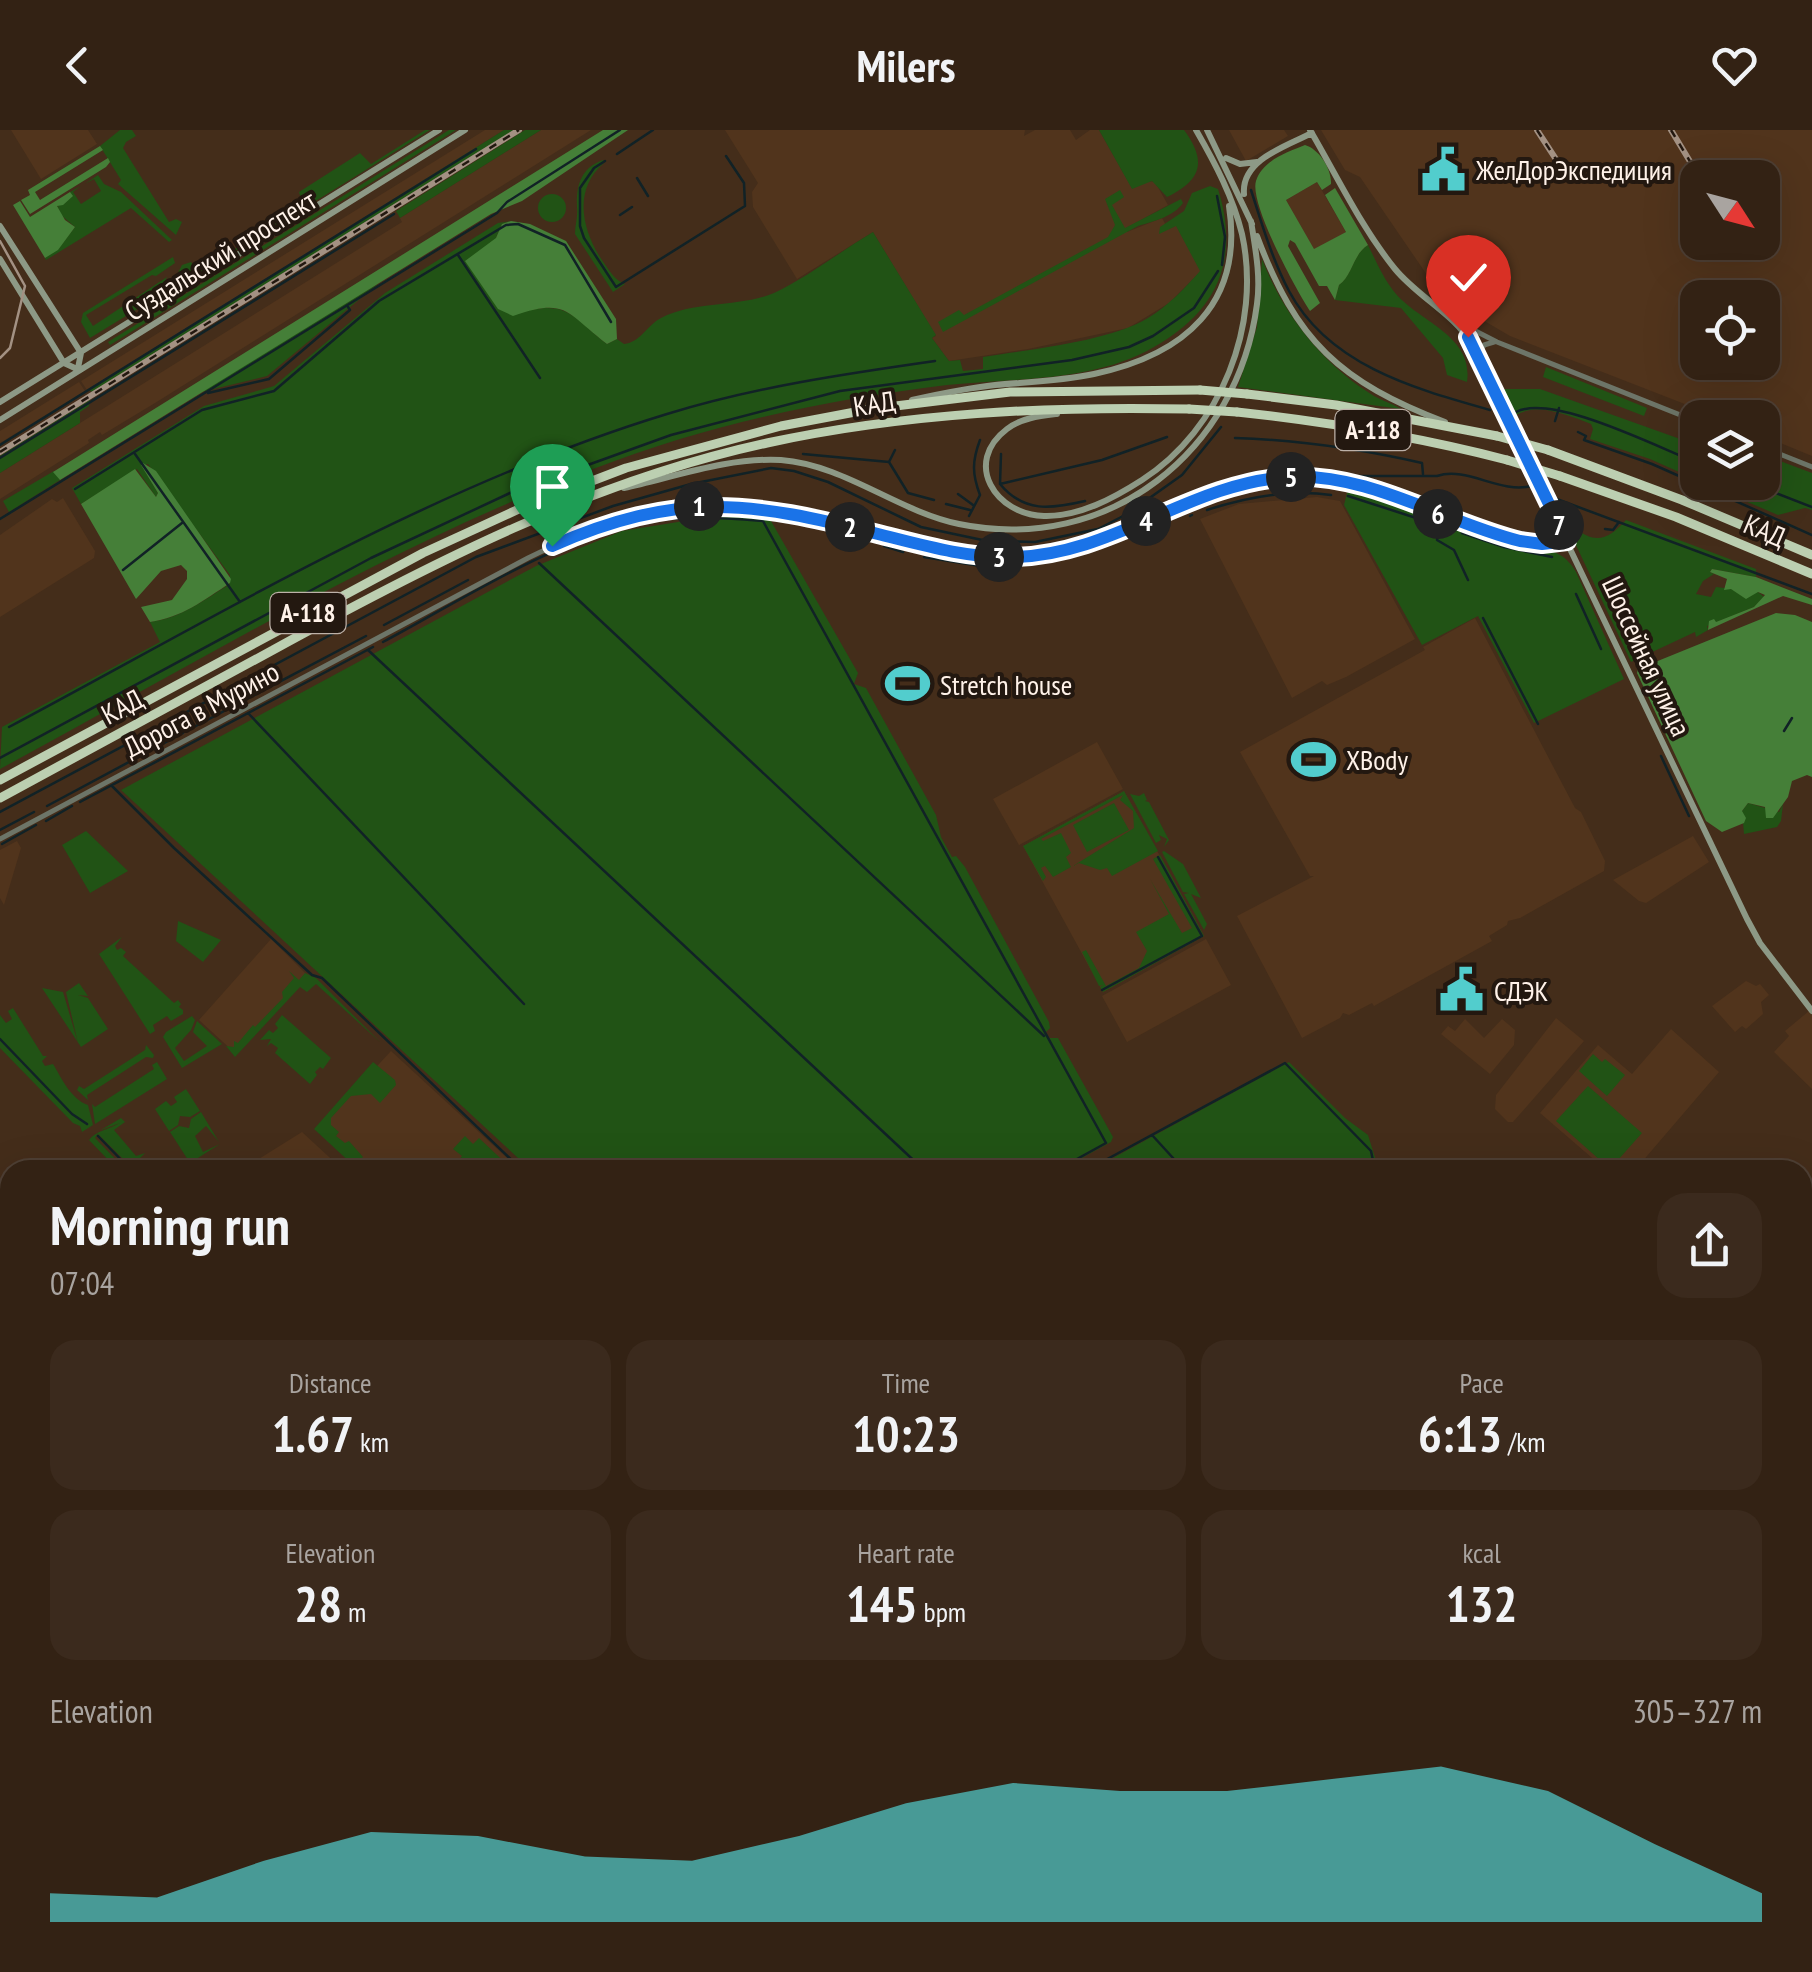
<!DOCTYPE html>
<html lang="en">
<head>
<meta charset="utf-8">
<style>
	:root { --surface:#332214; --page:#3b2a1d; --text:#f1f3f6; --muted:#a9a4a0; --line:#4e3f34; --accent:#52cdcd }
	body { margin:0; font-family:"PT Sans Narrow",sans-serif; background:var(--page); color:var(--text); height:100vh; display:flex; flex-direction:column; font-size:38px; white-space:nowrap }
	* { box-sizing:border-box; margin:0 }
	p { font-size:32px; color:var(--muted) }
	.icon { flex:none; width:55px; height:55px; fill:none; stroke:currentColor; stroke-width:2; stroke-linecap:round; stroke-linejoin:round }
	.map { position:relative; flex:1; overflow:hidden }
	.sheet { position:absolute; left:0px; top:1030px; width:1812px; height:812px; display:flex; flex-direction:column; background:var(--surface); border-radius:30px 30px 0 0; box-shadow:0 10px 40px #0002,0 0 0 2px var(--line) }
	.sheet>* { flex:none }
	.needle { width:65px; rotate:126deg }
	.fabs { position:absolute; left:1680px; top:30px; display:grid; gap:20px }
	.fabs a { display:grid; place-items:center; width:100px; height:100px; border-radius:20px; background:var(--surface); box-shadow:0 10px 40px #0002,0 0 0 2px var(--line); font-size:50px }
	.pin { position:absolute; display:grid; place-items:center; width:85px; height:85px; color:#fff; margin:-102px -42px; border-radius:50% 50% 50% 0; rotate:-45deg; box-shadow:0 0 10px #0007 }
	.pin .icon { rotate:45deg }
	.km { position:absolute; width:50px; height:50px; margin:-25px; border-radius:50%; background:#222; color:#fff; font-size:28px; line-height:50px; text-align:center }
	.round { display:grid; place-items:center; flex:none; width:105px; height:105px; border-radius:30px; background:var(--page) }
	.summary { display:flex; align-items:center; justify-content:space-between; height:170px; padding:0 50px }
	h1 { font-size:55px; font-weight:800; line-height:75px }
	.figures { display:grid; grid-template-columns:repeat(3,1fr); gap:15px; height:170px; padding:10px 50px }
	.figures div { display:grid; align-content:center; border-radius:25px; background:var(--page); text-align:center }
	.figures b { font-size:50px; font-weight:800 }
	.figures small { font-size:28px; font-weight:400 }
	.figures p { font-size:28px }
	.chart { height:280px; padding:20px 50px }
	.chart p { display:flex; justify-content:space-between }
	.chart svg { width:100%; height:180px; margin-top:10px; fill:var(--accent); opacity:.7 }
	header { display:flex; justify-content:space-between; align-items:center; height:130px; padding:0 50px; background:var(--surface); font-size:45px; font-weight:800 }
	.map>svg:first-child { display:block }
</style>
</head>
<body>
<header><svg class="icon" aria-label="back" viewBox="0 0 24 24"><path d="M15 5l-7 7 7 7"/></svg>Milers<svg class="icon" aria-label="heart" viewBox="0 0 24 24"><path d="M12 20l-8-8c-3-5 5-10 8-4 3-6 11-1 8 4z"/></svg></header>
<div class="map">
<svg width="1812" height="1842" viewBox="0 0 1812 1842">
	<rect width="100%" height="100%" fill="#442d1a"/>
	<path fill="#51341c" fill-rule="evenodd" d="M11,0H88L97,14L41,49Z
		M485,0H504L87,260L81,251Z
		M541,0H591L155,273L102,305L100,302L88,310L89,313L0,369V343L402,92L400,88Z
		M725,0H1025L1024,6L1035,0H1070L1076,10L1090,0H1099L1132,58L1148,51L1155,52L1168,75L1125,99L1127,102L1162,88L1168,99L1176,95L1201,141L1169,173L1128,198L1028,219L949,231L932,208L936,206L873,102L797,149L753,77L752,62L758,53Z
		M1229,0H1284L1288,6L1246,31Z
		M1321,0H1812V326L1763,306L1762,288L1714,287L1706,284L1707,278L1699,275L1695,278L1510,206L1469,182L1427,145L1360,47L1345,40ZM1698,48H1762V112H1698ZM1698,168H1762V232H1698Z
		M1317,52L1346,102L1314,120L1286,70Z
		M79,252L85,261L0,313V301Z
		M1317,367L1340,371L1415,509L1346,547L1327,555L1322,551L1292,568L1200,389L1239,374Z
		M63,368L95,421L94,428L0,487V405L52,369L57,372Z
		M1475,488L1575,678L1581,682L1605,731L1604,741L1520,788L1508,791L1507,795L1489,806L1492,811L1374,876L1372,873L1349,885L1343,883L1340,888L1302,908L1237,786L1314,746H1310L1240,622L1425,520L1423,517Z
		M1097,612L1123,659L1019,715L993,669Z
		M1124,661L1204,806L1103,862L1023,716Z
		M1693,706L1709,732L1646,773L1639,771L1613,750Z
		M17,711L21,718L4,775L0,768V720Z
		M271,809L306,844L235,923L199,890Z
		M1206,809L1231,855L1127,912L1102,866Z
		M1746,851L1756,856L1760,854L1769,865L1761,872L1763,884L1746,899L1742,896L1735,902L1712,876Z
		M1809,881L1812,885V959L1774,922L1789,906L1785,901Z
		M1556,888L1584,911L1513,992H1508L1495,979L1496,965Z
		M1465,889L1484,908L1502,889L1515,900L1514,915L1490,944L1441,904L1448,896L1455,901Z
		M1671,899L1719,942L1635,1040H1606L1540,983L1598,915L1632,944Z
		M391,921L520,1040H362L318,1000Z
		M302,1002L341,1038L241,1040Z
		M1802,1171L1812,1179V1347L1803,1359V1278L1810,1282L1811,1279V1266L1803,1262Z
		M1803,1442L1812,1449V1550L1803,1549Z"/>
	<path fill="#215315" d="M120,0H132L136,6L126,12L123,18L169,92L176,89L182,92L176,105L118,54L121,50L100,16Z
		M425,0H430L190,149L171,156L182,135L191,132L198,142L303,76L299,62L360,23L371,34Z
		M449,0H456L110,215L108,212Z
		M504,0H514L92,262L89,260Z
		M525,0H541L400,88L396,81Z
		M1099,0H1184C1207,31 1202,50 1167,67L1152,51L1132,59Z
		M603,30L604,33C572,60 582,102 604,133C611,143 615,150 625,154L613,162L575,104C575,95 578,87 577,78C576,57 580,38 603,30Z
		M98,45L104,54L121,62L172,110L169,112L131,78L46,130L45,128L58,119L75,97L61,85L57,75L72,66L70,62L81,56L73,62L81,74L101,61L94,49L85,54Z
		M1210,56L1218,59C1240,129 1218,181 1154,217C1094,252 1015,248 947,255C857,266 767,283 680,309C439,384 221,520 0,639L2,597L160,512L150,492C181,488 204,470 230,454V445L148,334L142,336L158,363L156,367L137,339L81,374L72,358L204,276L274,256L385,163L498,93L511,91L502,94L496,108L532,180C570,171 580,194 607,214L617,209L624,214C641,212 646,196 661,188C697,170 738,178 774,163C808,147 841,121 873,102L936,205L932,208L949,231L960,230L963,241L983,239V227C1031,219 1107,212 1148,188C1168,176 1185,158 1200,141L1176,96L1159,104L1160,97L1184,81L1192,63Z
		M1120,60L1124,67L1112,75L1125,98L1181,69L1183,73C1173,87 1154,91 1138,96L943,202L938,192L959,180L964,185L1108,107L1115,95L1105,69Z
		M538 78a14 14 0 1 1 28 0a14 14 0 1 1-28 0Z
		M1368,115C1376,131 1384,150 1396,164C1420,192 1474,206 1467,252L1447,245L1443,228L1401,178L1335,170L1339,155C1353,144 1353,124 1368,115Z
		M173,127L175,133L156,146L152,145L86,185L93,196L167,147L157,167L90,208L81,192L83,183Z
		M1262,129C1283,184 1323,235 1374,266C1383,271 1393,274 1401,279L1238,257L1257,197Z
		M379,153L267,246L201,262Z
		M1546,237L1647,278L1644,286L1543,247Z
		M1503,259H1540L1697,315V350L1650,329L1590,309L1593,299L1591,294C1567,285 1539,272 1516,285Z
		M90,270L89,276L80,282V293L0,343V326Z
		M1764,325L1812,343V380L1805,378L1778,385L1703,353L1762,352L1763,338L1767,330Z
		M54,341L60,350L9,382L3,371Z
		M1356,360C1403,368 1445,394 1491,408C1512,415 1541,414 1560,425C1567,429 1572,435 1576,442L1624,549L1534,593L1478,486L1422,515L1344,375L1347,363Z
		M1564,377L1575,380V398C1596,415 1609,409 1626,390L1756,439V447L1712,439L1710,442L1714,444L1703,451L1696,464L1711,467L1716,457L1758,462L1764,467L1754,477L1707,496L1708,500L1696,507L1695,502L1631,532L1559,379Z
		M715,381L762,385L771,391L858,543L854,554L866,558L936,685L941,707L952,727L956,726L965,737L1049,892L1050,898L1045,903L1047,908H1058L1113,1007L1111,1012L1060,1040H531L121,660L536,436L622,401L678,392Z
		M1124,661L1158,721L1112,746L1107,738L1100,740L1079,733L1073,736L1134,698L1133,681L1120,670L1123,665L1041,709L1043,711L1061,703L1071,723L1066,727L1071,737L1053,747L1045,736L1041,738L1046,747L1043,751L1023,716Z
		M1144,663L1147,670L1145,671L1149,672L1169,710L1164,717L1167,709L1159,705L1161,710L1156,713L1130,664L1139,666Z
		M1114,673L1129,700L1087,722L1073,695Z
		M1748,673L1779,682L1783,674L1781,691L1777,697L1744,704L1742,681Z
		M86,701L128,741L90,763L62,715Z
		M1164,721L1183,734L1201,768L1191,764L1207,794L1204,800L1184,764L1189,763L1183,762L1162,722Z
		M1160,725L1204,806L1103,862L1100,857L1103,855L1099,856L1082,822L1086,820L1106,856L1139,838L1147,821L1136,802L1169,784L1150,749L1182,803L1192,798L1153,729Z
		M178,791L221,810L203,832L176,811Z
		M122,807L115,816L117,820L121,818L126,822L123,826L174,873L178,870L181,874L179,877L183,880V884L171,891L167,886L153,895L155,901L150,904L99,824Z
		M289,841L299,850L305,843L316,848L380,912L316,854L307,862L300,857L235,927L226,916L234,917V911L238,913L253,895L255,897L283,868L282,862L294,848Z
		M79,853L88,866L78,865L88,868L108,899L81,917L42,858L63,862L78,913L66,862Z
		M13,878L43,926H47L42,931L45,936L53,934C62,949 71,969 88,975L93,995L82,1002L80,996L73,993L0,918V885L6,893L12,889L8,881Z
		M282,885L331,928L323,939L320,937L315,942L317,945L310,954L275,923L278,918L271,913L267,916L271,909L260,910L269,900L273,903L278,898L275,894Z
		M192,886L195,890L191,900L175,918L184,931L207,916L193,902L197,891L222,914L182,938L163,907L166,902Z
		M146,915L154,925L153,928L146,927L87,965L88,970L77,960L79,956L84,959L145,920Z
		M1593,924L1602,932L1605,929L1625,945L1607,966L1579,941Z
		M157,932L167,949L95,994L92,974L95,977L154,939L152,935Z
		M373,932L395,950L396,955L380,973L371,964L351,966L331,988V995L339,1002L336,1006L345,1013L349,1011L363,1027L354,1036L314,999Z
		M1289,932L1345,988L1368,1005L1379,1040H1091Z
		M1588,956L1642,1003L1610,1039L1556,991Z
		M186,959L200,981L190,987L180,986L178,995L169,1001L155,979L166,971L171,976L177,972L174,967Z
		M201,982L219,1012L206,996L195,1006L203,1022L220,1014L190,1033L170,1002L179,996L189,998L191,989Z
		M121,988L125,992L114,1000L136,1026L145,1023L140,1028L142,1031L149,1028L147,1031L152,1040H134L98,1004L95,1008L126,1040H118L89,1010C95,1001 110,999 120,993L101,1000Z
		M465,1006L473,1014L479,1008L513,1040H466L457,1032L462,1026L453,1019Z
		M55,1833H189L195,1842H60Z
		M252,1833H327L335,1842H237Z
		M966,1833H1202L1196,1842H976Z
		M1573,1833V1832L1712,1833L1707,1842H1566Z"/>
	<path fill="#457f38" d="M603,0H628L522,71L491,84L60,350L53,342Z
		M1305,15C1319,19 1332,39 1331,54L1322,60L1317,52L1286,70L1314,119L1346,102L1325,65L1335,58L1368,115C1353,124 1353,145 1339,155L1335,170L1327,156H1319L1295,113L1290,110L1288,116L1320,173L1310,181C1296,160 1249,73 1256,51C1262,31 1287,22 1305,15Z
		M100,16L103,20L35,62L40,70L108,28L110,32L106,37L30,84L21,70L30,65L28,60Z
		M70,62L73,66L63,75L57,76L65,90L75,97L58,120L45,128L13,75L20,71L30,87Z
		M511,91L530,94L566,111L616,189L617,209L607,214C566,183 568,167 513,186L498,179L465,131L496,108L502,94Z
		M143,333L156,341L231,449L230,453C204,470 181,488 150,492L141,477L172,470L187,449V441L181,435L161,441L136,469L81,374L135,339L156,367L158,363L141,335Z
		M1712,439L1756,447L1812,469V475L1783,466L1708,500L1709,491L1714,489L1716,492L1754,477L1765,465L1758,462L1746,469L1731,459L1724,460L1727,449L1710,442Z
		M1776,483L1795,485L1812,492V647L1807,645L1792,651L1788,667L1773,688H1766L1765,677L1748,673L1742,681L1746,688L1744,693L1722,702L1706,691L1637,543L1638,539Z"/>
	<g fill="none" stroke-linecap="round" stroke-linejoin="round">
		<path stroke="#112226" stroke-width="2.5" d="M617,24L653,0
			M605,31L594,38L580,58V96L584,108L616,157L745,76L744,53L726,26
			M637,48L648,66
			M1251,60C1262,94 1272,129 1289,161C1329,236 1416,259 1490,280
			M1217,66L1225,107L1222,135
			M620,85L632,77
			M458,125L540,248
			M208,263L269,249L350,180L348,177
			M1516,282C1552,263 1657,317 1698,333
			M1555,291L1559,278
			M1519,294L1527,310
			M1578,302L1586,306L1584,310L1652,334L1812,405
			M1235,308C1299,310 1360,319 1422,333L1423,344
			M0,315L476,19
			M1530,318L1539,338
			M895,320L889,332L908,363L934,370
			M135,324L240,472
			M803,324L889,332
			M1001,324L1000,354C1024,383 1051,379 1085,371
			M0,328L394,84
			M1542,345L1554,368L1812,464
			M1358,346H1437C1467,336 1500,364 1531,356
			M1747,352L1812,377
			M1000,354L1102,330L1167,307
			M75,359L202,280L274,261L379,171L506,95L518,94L565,115L611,192
			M958,364L973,375
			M1348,366L1444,397
			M946,374L970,380
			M1207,380C1247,367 1288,359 1331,365
			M969,386L980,365C972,344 972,331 980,310
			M1190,386L1192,385
			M0,389L497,83L507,72L620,0
			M1440,397L1437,410L1454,420L1468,450
			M1605,399L1613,400L1619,392
			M1462,403L1504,417L1552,427
			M884,416L903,422
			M924,427L993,438L1020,437L1021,432L1111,413
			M539,433L1044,906
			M123,440L182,393
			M1576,464L1601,519
			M1483,488L1538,594
			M384,495L468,450
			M383,512C462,470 552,410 641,393C680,385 723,388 763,391L1106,1013L1057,1040
			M368,520L924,1040
			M248,583L524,874
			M9,597C223,483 434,355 667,284C755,257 844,244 935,231
			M194,597L366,506
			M1784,601L1792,588
			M1661,626L1689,686
			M0,628L371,428L510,363L671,305L840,261L1072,230L1129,217L1153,206L1194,178L1218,141
			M112,656L174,718L312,845L322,848L522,1040
			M80,672L373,517
			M47,676L183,603
			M0,682L476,427L613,376L691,354L771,338L794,341L828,352L921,397L987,411L1035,412L1098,399L1127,384L1182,345L1221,297
			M46,691L72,676
			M0,700L34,682
			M2,714L36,695
			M1102,860L1202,806L1158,727
			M0,909L72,984L87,994
			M1152,1005L1184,1040
			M98,1006L131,1040
			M1087,1040L1285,933L1371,1021L1375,1040
			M1802,1564L1812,1565
			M1802,1581L1812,1587
			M964,1832L974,1842
			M1202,1842L1209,1832"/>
		<path stroke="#6d7568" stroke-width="5" d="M1456,191L1497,212L1698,292
			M1478,226L1484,215L1494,212
			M1762,317L1812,337
			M0,709L528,428C662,361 738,367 880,404C932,417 984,432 1037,425C1136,414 1217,337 1320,348C1398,356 1492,427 1567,411
			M0,1281L10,1298
			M0,1296L10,1312
			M338,1832L344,1842
			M345,1832L351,1842"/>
		<path stroke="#8d9986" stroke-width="6" d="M1207,0L1252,94
			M1310,0C1337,46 1361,97 1395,139C1418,167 1453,183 1472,214L1747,789L1760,813L1812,881
			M1226,28L1240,34L1257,32
			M1244,64C1241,30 1286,16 1312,3
			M0,96L81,223L78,238
			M1257,106C1296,211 1340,252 1445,292
			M0,129L64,233L77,239
			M912,270C939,264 967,258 995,255C1028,252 1061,251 1094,244C1184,225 1244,174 1229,76
			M0,272L439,0
			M1057,284C1040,286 1021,288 1007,299C962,333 996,385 1044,386C1079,387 1114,368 1142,350C1221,299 1262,195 1242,104C1233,67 1215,33 1196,0
			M0,290L465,0
			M624,358C674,347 729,327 781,330C845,335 897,381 959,394C1109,425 1238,321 1257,174C1261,146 1255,117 1251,91"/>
		<path stroke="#bccfb1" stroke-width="9" d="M1247,264L1336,275L1497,306
			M1237,282C1329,292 1418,307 1507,330
			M1548,320L1682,370L1812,425
			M1560,346L1676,387L1812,444
			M0,650L423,423L519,379L626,338L781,296L871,279L1010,262L1200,260
			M0,668C91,618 182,569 273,520C430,434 591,351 767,313C906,283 1047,276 1189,279"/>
		<path stroke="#a39183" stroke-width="2.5" d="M0,111L25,156L10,218L0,228"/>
		<defs>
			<path id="rail" d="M1537,0L1563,40
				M1671,0L1700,48
				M1737,112V114
				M0,322L519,0"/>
		</defs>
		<use href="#rail" stroke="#a39183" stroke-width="6"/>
		<use href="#rail" stroke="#231810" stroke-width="2.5" stroke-dasharray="8" stroke-linecap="butt"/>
		<path stroke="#bccfb1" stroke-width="9" d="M1200,260L1247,264
			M1189,279L1237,282
			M1497,306L1548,320
			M1507,330L1560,346"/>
	</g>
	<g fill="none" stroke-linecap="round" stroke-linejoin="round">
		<defs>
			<path id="route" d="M552,416C677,361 750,371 878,404C922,415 966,428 1012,427C1112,426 1189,353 1288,347C1369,342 1443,392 1520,411L1542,414L1567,411L1468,207"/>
		</defs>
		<use href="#route" stroke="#fff" stroke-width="20"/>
		<use href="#route" stroke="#1a73e8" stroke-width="12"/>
	</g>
	<defs>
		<symbol id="civic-bare" viewBox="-9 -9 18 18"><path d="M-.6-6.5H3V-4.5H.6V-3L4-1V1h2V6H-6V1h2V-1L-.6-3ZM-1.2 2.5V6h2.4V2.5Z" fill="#52cdcd" stroke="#231810" stroke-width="2.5" paint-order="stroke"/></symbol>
		<symbol id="stadium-bare" viewBox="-9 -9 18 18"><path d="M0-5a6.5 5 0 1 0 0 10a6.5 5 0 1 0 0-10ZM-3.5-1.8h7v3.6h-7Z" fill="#52cdcd" stroke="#231810" stroke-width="2.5" paint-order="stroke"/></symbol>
	</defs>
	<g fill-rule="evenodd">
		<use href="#civic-bare" x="1412" y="8" width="63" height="63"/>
		<use href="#stadium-bare" x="876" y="522" width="63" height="63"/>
		<use href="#stadium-bare" x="1282" y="598" width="63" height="63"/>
		<use href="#civic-bare" x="1430" y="828" width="63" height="63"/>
	</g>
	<g text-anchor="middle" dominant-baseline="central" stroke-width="8" stroke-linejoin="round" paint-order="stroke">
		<g fill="#231810" stroke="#bdb1a8" stroke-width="2.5">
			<rect x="1335.5" y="280" width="75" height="40" rx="8"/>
			<rect x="270.5" y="463" width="75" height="40" rx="8"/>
		</g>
		<g font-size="25" font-weight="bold" fill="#fff2e9">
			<text x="1373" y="300">А-118</text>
			<text x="308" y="483">А-118</text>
		</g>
		<g font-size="28" fill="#fff2e9" stroke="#231810" text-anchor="start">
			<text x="1476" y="39">ЖелДорЭкспедиция</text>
			<text x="940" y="554">Stretch house</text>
			<text x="1346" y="629">XBody</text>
			<text x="1494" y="860">СДЭК</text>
		</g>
		<g font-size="28" fill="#fff2e9" stroke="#231810">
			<text transform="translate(220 125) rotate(-32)">Суздальский проспект</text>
			<text transform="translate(874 273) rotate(-9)">КАД</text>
			<text transform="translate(1765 400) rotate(23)">КАД</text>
			<text transform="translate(1647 526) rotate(65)">Шоссейная улица</text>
			<text transform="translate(122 576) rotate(-28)">КАД</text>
			<text transform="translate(201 579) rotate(-28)">Дорога в Мурино</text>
		</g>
	</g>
</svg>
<div class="fabs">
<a><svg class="needle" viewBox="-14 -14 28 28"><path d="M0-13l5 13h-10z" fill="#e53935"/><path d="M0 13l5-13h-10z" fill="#a9a4a0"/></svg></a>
<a><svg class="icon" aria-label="locate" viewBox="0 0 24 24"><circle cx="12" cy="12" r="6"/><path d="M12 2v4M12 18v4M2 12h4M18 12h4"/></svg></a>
<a><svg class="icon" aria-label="layers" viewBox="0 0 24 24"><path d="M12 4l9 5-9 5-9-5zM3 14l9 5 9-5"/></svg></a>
</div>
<div class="pin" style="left:552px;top:416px;background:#1e9e55"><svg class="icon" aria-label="arrive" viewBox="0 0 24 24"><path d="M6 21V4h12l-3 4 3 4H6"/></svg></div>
<div class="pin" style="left:1468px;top:207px;background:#d93025"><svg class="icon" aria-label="check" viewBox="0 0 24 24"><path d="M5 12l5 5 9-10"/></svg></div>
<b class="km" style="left:699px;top:376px">1</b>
<b class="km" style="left:850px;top:397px">2</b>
<b class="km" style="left:999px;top:427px">3</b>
<b class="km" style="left:1146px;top:391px">4</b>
<b class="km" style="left:1291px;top:347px">5</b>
<b class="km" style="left:1438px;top:384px">6</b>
<b class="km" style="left:1559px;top:395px">7</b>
<section class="sheet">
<div class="summary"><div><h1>Morning run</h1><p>07:04</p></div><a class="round"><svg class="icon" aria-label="share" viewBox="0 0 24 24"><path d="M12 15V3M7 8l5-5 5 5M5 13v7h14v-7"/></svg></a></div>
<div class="figures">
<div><p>Distance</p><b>1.67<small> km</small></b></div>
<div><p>Time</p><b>10:23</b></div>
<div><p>Pace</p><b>6:13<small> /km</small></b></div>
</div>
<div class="figures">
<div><p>Elevation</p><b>28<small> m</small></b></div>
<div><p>Heart rate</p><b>145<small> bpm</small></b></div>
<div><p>kcal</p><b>132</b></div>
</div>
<div class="chart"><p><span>Elevation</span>305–327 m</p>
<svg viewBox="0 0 160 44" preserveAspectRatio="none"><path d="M0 44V37L10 38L20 29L30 22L40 23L50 28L60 29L70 23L80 15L90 10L100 12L110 12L120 9L130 6L140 12L150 25L160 37V44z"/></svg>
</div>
</section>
</div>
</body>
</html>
